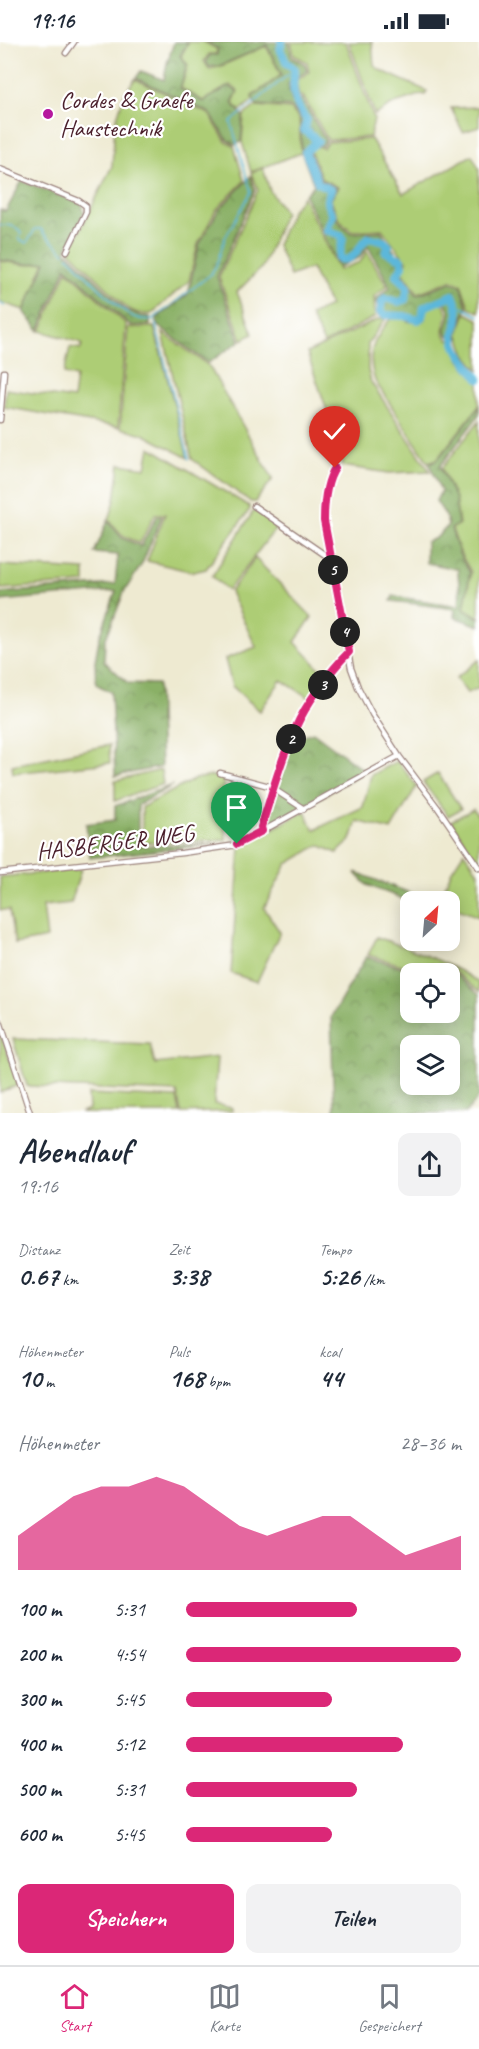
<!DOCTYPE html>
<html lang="de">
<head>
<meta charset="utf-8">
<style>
	:root { --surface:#fff; --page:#f2f2f3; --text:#1f2937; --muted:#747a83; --line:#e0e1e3; --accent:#db2777 }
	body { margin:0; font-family:Caveat,sans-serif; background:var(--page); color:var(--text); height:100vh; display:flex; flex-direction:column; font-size:22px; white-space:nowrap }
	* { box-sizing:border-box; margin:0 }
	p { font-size:20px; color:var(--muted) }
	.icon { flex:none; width:33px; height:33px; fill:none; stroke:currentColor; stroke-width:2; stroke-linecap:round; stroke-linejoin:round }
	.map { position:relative; height:1071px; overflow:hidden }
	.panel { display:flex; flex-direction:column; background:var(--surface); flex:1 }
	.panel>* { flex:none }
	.needle { width:39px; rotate:26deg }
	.buttons { position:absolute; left:400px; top:849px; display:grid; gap:12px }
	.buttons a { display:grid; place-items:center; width:60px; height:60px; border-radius:12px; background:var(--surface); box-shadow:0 3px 15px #0003; font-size:30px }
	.pin { position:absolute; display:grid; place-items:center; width:51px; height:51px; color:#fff; margin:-62px -26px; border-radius:50% 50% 50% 0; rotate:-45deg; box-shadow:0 0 6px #0007 }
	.pin .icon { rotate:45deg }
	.km { position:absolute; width:30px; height:30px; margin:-15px; border-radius:50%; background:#222; color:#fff; font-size:16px; line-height:30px; text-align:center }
	.round { display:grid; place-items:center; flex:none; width:63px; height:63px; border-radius:12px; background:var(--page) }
	.headline { display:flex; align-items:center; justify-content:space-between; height:102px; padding:0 18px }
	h1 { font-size:33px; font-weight:700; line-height:45px }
	.figures { display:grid; grid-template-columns:repeat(3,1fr); gap:9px; height:102px; padding:6px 18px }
	.figures div { display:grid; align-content:center }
	.figures b { font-size:26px; font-weight:700 }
	.figures small { font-size:16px; font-weight:400 }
	.figures p { font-size:16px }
	.chart { height:168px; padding:12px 18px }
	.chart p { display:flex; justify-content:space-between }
	.chart svg { width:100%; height:108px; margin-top:6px; fill:var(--accent); opacity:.7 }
	.action { display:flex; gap:12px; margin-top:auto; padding:12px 18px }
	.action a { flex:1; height:69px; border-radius:12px; background:var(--accent); color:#fff; font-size:24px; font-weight:700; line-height:69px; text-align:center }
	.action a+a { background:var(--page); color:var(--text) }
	ul { padding:0 18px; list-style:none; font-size:20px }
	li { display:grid; grid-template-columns:96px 72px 1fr; align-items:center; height:45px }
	li i { height:15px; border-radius:8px; background:var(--accent) }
	.status { display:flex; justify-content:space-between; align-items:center; height:42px; padding:0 30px; background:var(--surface); direction:ltr }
	.status svg { height:16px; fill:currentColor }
	.tabs { display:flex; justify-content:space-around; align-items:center; height:84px; border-top:2px solid var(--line); background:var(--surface); font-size:16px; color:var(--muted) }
	.tabs a { display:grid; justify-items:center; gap:3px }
	.tabs .current { color:var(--accent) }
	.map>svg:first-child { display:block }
</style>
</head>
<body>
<div class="status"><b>19:16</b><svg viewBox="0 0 49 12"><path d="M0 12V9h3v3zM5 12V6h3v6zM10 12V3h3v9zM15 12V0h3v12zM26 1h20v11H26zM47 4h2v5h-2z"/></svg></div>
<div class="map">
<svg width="479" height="1071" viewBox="0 0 479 1071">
	<defs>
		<pattern id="forest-crowns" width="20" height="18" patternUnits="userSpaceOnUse" patternTransform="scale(1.5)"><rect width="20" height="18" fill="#8ab066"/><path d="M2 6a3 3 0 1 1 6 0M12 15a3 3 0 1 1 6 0" fill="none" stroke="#738f54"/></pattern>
	</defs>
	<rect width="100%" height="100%" fill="#fff"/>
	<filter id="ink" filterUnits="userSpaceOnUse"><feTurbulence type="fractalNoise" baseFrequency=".0167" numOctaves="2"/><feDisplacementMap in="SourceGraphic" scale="12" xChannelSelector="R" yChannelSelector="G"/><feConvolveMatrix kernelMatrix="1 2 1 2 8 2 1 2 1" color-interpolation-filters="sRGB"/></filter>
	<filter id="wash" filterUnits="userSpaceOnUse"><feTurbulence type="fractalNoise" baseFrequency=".008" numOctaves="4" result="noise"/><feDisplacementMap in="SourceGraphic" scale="24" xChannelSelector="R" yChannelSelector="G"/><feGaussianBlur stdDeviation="1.35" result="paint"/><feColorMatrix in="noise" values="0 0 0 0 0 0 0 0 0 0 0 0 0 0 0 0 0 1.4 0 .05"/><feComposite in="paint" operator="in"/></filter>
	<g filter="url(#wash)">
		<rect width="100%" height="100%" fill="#eeead1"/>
		<path fill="#adcd75" stroke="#7c7650" stroke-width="1.5" d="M189,0H204L217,7L216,12H209L204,19L209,27L219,25L266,4L281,33L252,54L253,58L240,69L233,61L238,49L230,43L203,59L181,46L188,23L181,14Z
			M291,0H346L374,77L370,95L328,98L303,54L299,55L296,39L309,30L307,20L294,13Z
			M349,0H372L374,23L380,28L427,49L425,53L422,52L395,61L375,73Z
			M135,37L209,72L226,100L234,104L244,139L216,168L198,202L189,239L151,272C142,273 133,270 125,264L70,209L112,124L115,82L124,53Z
			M256,64L291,67L299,77L301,111L251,130L242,100L244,73Z
			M479,65V85L463,90L451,66Z
			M371,97L403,152L472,113L479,126V270L469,265L461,241L451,238L418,251L402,228L407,220L382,187L352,189L339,177L331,158L338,145L322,137L310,108L318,104L323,106L328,100Z
			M263,126L270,149L285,170L262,225L237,250L253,292L242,298L219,235L258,148L251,131Z
			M303,155L339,228L360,220L367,209L387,244L374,254L375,275L324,302L310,273L330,264L311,226L290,234L277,203L292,168Z
			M0,219L27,223L45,220L24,268L0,260Z
			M67,228L126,282L118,385L4,365L6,347L73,357L76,335L64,332L70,305L81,307L82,301L41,289Z
			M443,260L447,271L443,289L447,297L452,298L460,318L479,341V364L437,417L428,420L375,339C366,309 373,300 390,277L404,276L407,279L419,281L425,277L426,267Z
			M466,271L479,278V328L466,313L458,291Z
			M386,276L368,301V328L371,340L430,429L389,431L343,424L341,408L307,311L377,278Z
			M154,285L188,416L143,392L120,386L128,286Z
			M163,291L209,324L273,437L255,460H251L192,417Z
			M479,379V575L464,566L471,530L461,513L452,487L459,482L455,457L442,426Z
			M150,405L249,464L250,467L206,527L193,530L147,519L165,472H155L140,501L123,494L109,478L115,458L120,422L146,426Z
			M256,469L277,485L228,548L212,534L253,470Z
			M255,516L312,575L295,600L325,632L310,656L281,638L260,669L232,644L225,617L256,605L230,550Z
			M0,523L85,528V541L0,547Z
			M479,618V646L467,651L456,636Z
			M109,703L110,721L13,731L12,723Z
			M397,719L417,744L391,788L357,779L351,798L337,811L319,803L287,822L264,866L280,890L257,940L231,931L240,805L305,769L314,788L363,765L371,733Z
			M161,728L163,742L115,759V739Z
			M438,731L461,767L448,774L423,740Z
			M212,734L223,736L226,798L142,801V765L195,737Z
			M473,767L479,775V821L451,779Z
			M464,810L479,831V875L450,864V860L439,859L451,830Z
			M81,827L71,861L43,864L47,896L15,902L9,868H0V835Z
			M377,895C412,908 448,919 479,941V950L449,925L431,922L405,924L368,913Z
			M0,989L18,1043L0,1051Z
			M13,997L150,1002L155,1022L217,1015L214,1062L232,1066V1069L181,1071L177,1050L27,1044Z
			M88,1052L177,1056L180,1071H80L89,1068Z"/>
		<path fill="url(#forest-crowns)" stroke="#6a6848" stroke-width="1.5" fill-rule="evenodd" d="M174,0H188L180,14L187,23L180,47L203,60L229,44L237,50L232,61L243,74L241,100L235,103L227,98L210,71L136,36L141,29L164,38L167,21Z
			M206,0H289L292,15L305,22L307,29L288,42L292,59L302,57L326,99L322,104L314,100L307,105L321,138L337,146L330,158L338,179L351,191L381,189L400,218L401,222L398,225L417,253L451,240L461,243L467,265L457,291L459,296L448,294L445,289L450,270L443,255L422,264L421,274L417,276L410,274L407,271H385L378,274L377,256L390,245L368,204L359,216L339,225L305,153L314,143L302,112L300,76L292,65L256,63L252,55L282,33L267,3L219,24L209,25L206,19L210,13H217L218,7Z
			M251,134L255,148L217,235L240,299L208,321L158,284L157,276L188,252L199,203L218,169Z
			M22,139L82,162L84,170L66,209L125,267L141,274L150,275V283L131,284L66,225L39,289L24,269L46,220L27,222L0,218V168L6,169Z
			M479,365V373L440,424L455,457L458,482L451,487L460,514L470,531L464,567L479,576V584L454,575L455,567L391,559L393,554L459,564C461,551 458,540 458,527L426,521V500L436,496L448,484L446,474L436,459L441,449L429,421L437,418Z
			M157,474H162L142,522L124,550L105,599L104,619L128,641L158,642L161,725L115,734L111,650L96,642L95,619L99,597L116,549L0,559V551L115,542L118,513L94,511L108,479L122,496L141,504Z
			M313,690L365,729L270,785L266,781L294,696Z
			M173,743L138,763V804L216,802L90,816L86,782L115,778V764Z
			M355,830L431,859L411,860L367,843Z
			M366,915L405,926L419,923L448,926L479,953V1055L466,1071H334L331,975ZM411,932H450V970H411ZM411,1004H450V1042H411Z"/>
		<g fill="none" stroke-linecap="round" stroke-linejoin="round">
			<path stroke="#5cb7da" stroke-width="1.5" d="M0,183C7,182 18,184 21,191L19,195L21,198L27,201L35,187H41L44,192L65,211
				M68,214C83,229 117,267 134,275C141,278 146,278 153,277L210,233L216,224L225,196L251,150L231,80L295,27
				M0,260L4,264
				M458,263L479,274
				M154,276L189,417"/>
			<path stroke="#5cb7da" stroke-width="8" d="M282,0L280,7L287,21L295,27C291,47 294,62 307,78L304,88L318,99L305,110L318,141L331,148C325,159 326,163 333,173L326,188L341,193L343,196L339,217C355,222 358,203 369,195L384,199L389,204L386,210L401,217L403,224L396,233L408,244L405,258L398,260L385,256L382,260L380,270L384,273L405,274L418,278L422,275L424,265L453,253C457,262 460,271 457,281C457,284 454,287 454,290C452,308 470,323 479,337"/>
		</g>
	</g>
	<g filter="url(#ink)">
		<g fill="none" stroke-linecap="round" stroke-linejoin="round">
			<defs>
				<path id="minor" d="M66,11L74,0
					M0,127L79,159L86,164V170L67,209
					M0,378L4,330
					M335,426C326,441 324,462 324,479L351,626L358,645L372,672L399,714L438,766L479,826
					M254,464L331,517
					M220,731L269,744L304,767
					M262,790L261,785C272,753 280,718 295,687C306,662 329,630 349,610
					M0,831L182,811L237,803L399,714
					M0,979L30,1071"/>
			</defs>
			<use href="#minor" stroke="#9c847e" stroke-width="7"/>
			<use href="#minor" stroke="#fff" stroke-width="4.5"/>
		</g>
	</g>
	<g fill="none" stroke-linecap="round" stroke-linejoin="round" filter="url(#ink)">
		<defs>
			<path id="route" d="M237,802L262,789L261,785C272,753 280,718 295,687C306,662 329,630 349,610L324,479C324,463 326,440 335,426"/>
		</defs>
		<use href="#route" stroke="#fff" stroke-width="12"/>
		<use href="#route" stroke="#db2777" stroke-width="8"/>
	</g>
	<circle fill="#b5179e" stroke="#fff" stroke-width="2" cx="48" cy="72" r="6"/>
	<g text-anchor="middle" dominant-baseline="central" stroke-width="4.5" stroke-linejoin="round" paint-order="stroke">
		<g font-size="24" fill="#4a1f2b" stroke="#fff" text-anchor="start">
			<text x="60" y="58">Cordes &amp; Graefe<tspan x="60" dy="28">Haustechnik</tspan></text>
		</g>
		<g font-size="24" fill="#4a1f2b" stroke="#fff">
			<text transform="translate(115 800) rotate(-7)">HASBERGER WEG</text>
		</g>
	</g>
</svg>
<div class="buttons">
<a><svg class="needle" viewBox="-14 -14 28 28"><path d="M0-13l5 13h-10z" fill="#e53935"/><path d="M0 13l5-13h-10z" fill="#747a83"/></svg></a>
<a><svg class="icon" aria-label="locate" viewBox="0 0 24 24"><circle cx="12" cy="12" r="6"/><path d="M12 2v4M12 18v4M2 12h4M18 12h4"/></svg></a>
<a><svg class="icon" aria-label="layers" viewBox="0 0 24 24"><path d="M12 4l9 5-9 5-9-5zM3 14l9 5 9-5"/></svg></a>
</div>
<div class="pin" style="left:237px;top:802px;background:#1e9e55"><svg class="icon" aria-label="arrive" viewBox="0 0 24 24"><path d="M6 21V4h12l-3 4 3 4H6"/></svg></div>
<div class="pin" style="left:335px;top:426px;background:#d93025"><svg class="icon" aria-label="check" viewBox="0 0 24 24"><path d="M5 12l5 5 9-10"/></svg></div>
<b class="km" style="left:291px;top:697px">2</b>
<b class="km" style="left:323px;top:643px">3</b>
<b class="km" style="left:345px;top:590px">4</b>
<b class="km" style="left:333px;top:528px">5</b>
</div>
<section class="panel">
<div class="headline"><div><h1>Abendlauf</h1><p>19:16</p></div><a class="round"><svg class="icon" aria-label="share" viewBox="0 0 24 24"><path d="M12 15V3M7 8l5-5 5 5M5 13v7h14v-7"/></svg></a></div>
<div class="figures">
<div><p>Distanz</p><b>0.67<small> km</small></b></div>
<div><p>Zeit</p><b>3:38</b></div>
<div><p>Tempo</p><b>5:26<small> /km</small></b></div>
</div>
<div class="figures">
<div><p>Höhenmeter</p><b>10<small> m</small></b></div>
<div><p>Puls</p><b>168<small> bpm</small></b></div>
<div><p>kcal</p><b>44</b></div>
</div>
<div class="chart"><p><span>Höhenmeter</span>28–36 m</p>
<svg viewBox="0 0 160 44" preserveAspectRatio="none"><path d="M0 44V30L10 22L20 14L30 10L40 10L50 6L60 10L70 18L80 26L90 30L100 26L110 22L120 22L130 30L140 38L150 34L160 30V44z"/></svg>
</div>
<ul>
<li><b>100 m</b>5:31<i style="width:62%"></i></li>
<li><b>200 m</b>4:54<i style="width:100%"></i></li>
<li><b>300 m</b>5:45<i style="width:53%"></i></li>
<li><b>400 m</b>5:12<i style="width:79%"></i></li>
<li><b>500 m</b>5:31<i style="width:62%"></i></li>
<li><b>600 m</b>5:45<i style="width:53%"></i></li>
</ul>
<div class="action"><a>Speichern</a><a>Teilen</a></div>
</section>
<nav class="tabs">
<a class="current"><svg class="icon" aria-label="home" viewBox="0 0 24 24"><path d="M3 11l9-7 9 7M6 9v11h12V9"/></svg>Start</a>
<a><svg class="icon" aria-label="map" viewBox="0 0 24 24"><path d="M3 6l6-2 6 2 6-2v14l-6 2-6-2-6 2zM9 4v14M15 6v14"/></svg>Karte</a>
<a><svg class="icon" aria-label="saved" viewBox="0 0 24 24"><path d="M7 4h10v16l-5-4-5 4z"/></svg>Gespeichert</a>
</nav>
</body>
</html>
